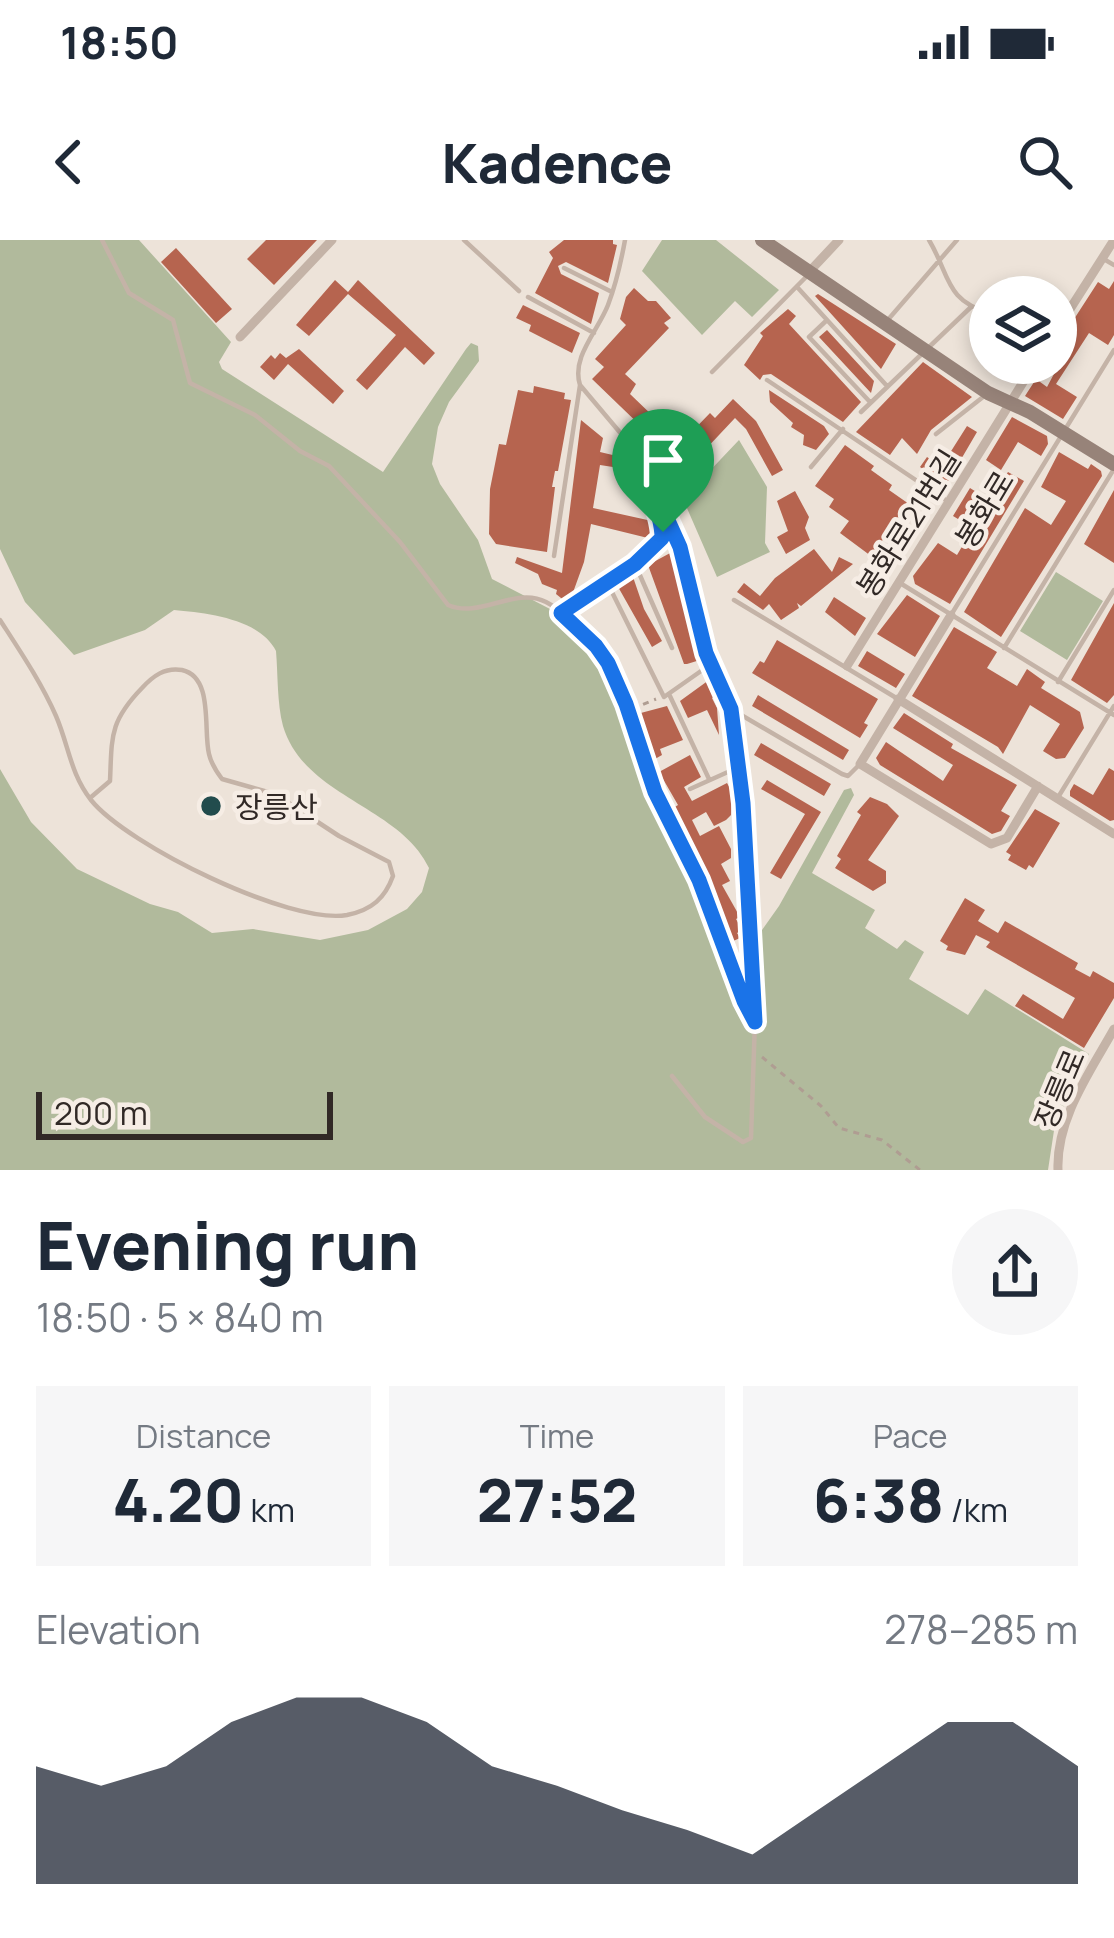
<!DOCTYPE html>
<html lang="en">
<head>
<meta charset="utf-8">
<style>
	:root { --surface:#fff; --page:#f6f6f7; --text:#1f2937; --muted:#747a83; --accent:#111827 }
	body { margin:0; font-family:Manrope,"Noto Sans KR",sans-serif; background:var(--page); color:var(--text); height:100vh; display:flex; flex-direction:column; font-size:45px; white-space:nowrap }
	* { box-sizing:border-box; margin:0 }
	p { font-size:39px; color:var(--muted) }
	.icon { flex:none; width:66px; height:66px; fill:none; stroke:currentColor; stroke-width:2; stroke-linecap:round; stroke-linejoin:round }
	.map { position:relative; height:930px; overflow:hidden }
	.side { display:flex; flex-direction:column; background:var(--surface); flex:1 }
	.side>* { flex:none }
	.buttons { position:absolute; left:969px; top:36px; display:grid; gap:24px }
	.buttons a { display:grid; place-items:center; width:108px; height:108px; border-radius:50%; background:var(--surface); box-shadow:0 6px 18px #0003; font-size:60px }
	.scale { position:absolute; left:36px; bottom:30px; width:297px; box-sizing:border-box; padding-left:12px; border:6px solid #312926; border-top:0; font-size:33px; line-height:42px; white-space:nowrap; color:#312926; -webkit-text-stroke:9px #f6ede5; paint-order:stroke }
	.pin { position:absolute; display:grid; place-items:center; width:102px; height:102px; color:#fff; margin:-123px -51px; border-radius:50% 50% 50% 0; rotate:-45deg; box-shadow:0 0 12px #0007 }
	.pin .icon { rotate:45deg }
	.round { display:grid; place-items:center; flex:none; width:126px; height:126px; border-radius:63px; background:var(--page) }
	.headline { display:flex; align-items:center; justify-content:space-between; height:204px; padding:0 36px }
	h1 { font-size:66px; font-weight:800; line-height:90px }
	.figures { display:grid; grid-template-columns:repeat(3,1fr); gap:18px; height:204px; padding:12px 36px }
	.figures div { display:grid; align-content:center; border-radius:0px; background:var(--page); text-align:center }
	.figures b { font-size:60px; font-weight:800 }
	.figures small { font-size:33px; font-weight:400 }
	.figures p { font-size:33px }
	.chart { height:336px; padding:24px 36px }
	.chart p { display:flex; justify-content:space-between }
	.chart svg { width:100%; height:216px; margin-top:12px; fill:var(--accent); opacity:.7 }
	.status { display:flex; justify-content:space-between; align-items:center; height:84px; padding:0 60px; background:var(--surface); direction:ltr }
	.status svg { height:33px; fill:currentColor }
	header { display:flex; justify-content:space-between; align-items:center; height:156px; padding:0 36px; background:var(--surface); font-size:54px; font-weight:800 }
	.map>svg:first-child { display:block }
</style>
</head>
<body>
<div class="status"><b>18:50</b><svg viewBox="0 0 49 12"><path d="M0 12V9h3v3zM5 12V6h3v6zM10 12V3h3v9zM15 12V0h3v12zM26 1h20v11H26zM47 4h2v5h-2z"/></svg></div>
<header><svg class="icon" aria-label="back" viewBox="0 0 24 24"><path d="M15 5l-7 7 7 7"/></svg>Kadence<svg class="icon" aria-label="search" viewBox="0 0 24 24"><circle cx="10" cy="10" r="6"/><path d="M15 15l6 6"/></svg></header>
<div class="map">
<svg width="1114" height="930" viewBox="0 0 1114 930">
	<rect width="100%" height="100%" fill="#ede3d9"/>
	<path fill="#b1ba9c" d="M0,0H139L231,102L219,122L222,129L383,232L466,109L471,103L478,106L479,121L449,162L438,187L432,224L440,244L478,300L492,339L550,369L587,400L606,427L653,553L711,678L747,782L756,784L758,779L757,697L779,666L844,550L851,548L854,555L812,633L875,670L865,688L897,709L905,700L924,712L909,739L968,775L985,749L1089,814L1055,884L1048,930H0V529L31,582L77,629L150,664L178,672L212,693L253,689L320,700L368,690L407,669L422,652L429,628C400,566 304,557 283,486C277,463 278,435 276,411C260,379 208,373 174,370L145,390L74,415L25,362L0,309Z
		M662,0H716L779,50L752,77L735,61L702,95L642,31Z
		M739,200L767,247L765,303L770,312L717,337L683,259Z
		M1056,332L1103,361L1067,420L1020,391Z"/>
	<path fill="#b6644f" d="M266,0H317L274,45L247,19Z
		M564,0H613V4L617,5L608,43L566,22L558,26L561,34L599,53L591,84L535,53L553,18L549,12Z
		M176,8L232,69L216,83L161,22Z
		M335,40L348,52L358,40L435,113L424,125L405,107L367,150L356,140L396,95L348,54L309,96L296,85Z
		M1114,41V95L1108,105L1089,93L1056,144L1077,157L1063,179L1025,156L1036,139L1047,147L1055,132L1044,123H1056V107L1098,42L1109,49Z
		M634,48L648,61H656L671,78L664,83L669,88L625,134L636,144L630,154L681,203L710,173L715,178L733,159L756,181L783,230L772,236L746,189L735,178L672,245L662,235L676,220L592,139L604,127L595,119L626,85L620,79L626,57Z
		M818,54L896,104L881,129L815,56Z
		M523,65L580,93L572,113L529,91L531,85L516,78Z
		M788,69L796,76L789,84L861,162L843,182L771,134L763,135L760,140L744,125L763,96L760,93Z
		M827,90L874,141L871,153L819,97Z
		M299,109L344,151L333,164L288,124L274,140L260,127L271,115L275,119L280,113L286,118Z
		M923,122L972,157L931,190L917,214L902,198L890,215L856,192Z
		M534,146L565,153L564,159L571,160L558,231H555L552,247H555L547,312L496,304L489,294L490,249L499,204L506,205L518,150L533,153Z
		M769,150L824,186L829,194L816,210L803,205L804,195L791,187L793,183L770,162Z
		M1012,177L1047,196L1048,204L1041,216L1018,202L1001,230L986,220Z
		M581,180L603,198L600,212L621,217L631,230L622,238L613,227L600,225L593,268L652,281L655,295L652,299L591,284L584,322L571,358L566,362L556,354L557,350L542,344L538,334L515,323L517,317L562,333Z
		M967,186L977,192L946,245L920,227L927,217L941,227Z
		M845,205L874,226L871,230L892,245L889,250L909,264L871,316L840,293L849,281L829,267L834,259L815,246Z
		M1059,212L1088,229L1091,224L1101,231L1102,236L1001,397L964,372L1025,268L1051,285L1066,261L1041,247Z
		M1008,232L1024,241L950,364L915,344L913,336L938,303L957,315L973,288L953,276L970,248L989,260Z
		M1114,250V323L1084,304Z
		M795,251L809,277L805,288L810,300L786,314L777,297L788,291L777,261Z
		M814,309L832,332L839,317L853,324L801,366L797,363L799,368L781,380L769,364L763,370L737,352L744,343L760,356L775,338Z
		M672,312L700,420L687,424H684L648,325Z
		M633,337L644,369L662,401L652,407L617,345Z
		M907,355L940,376L915,417L877,394Z
		M834,357L866,378L855,396L825,372Z
		M1114,363V455L1107,463L1071,440Z
		M954,387L997,412L987,428L1017,446L1027,429L1045,442L1041,448L1080,472L1084,488L1065,518L1056,519L1043,511L1060,484L1030,465L1003,514L998,507L912,456Z
		M777,400L878,459L864,483L868,485L860,498L752,433L760,421L764,423Z
		M867,411L905,434L896,448L858,426Z
		M709,440L717,455L712,458L717,468L719,495L707,470L688,478L680,461Z
		M758,455L849,510L843,520L752,466Z
		M667,466L683,500L660,509L662,515L655,519L637,474Z
		M904,473L953,504L951,508L1017,545L1001,571L1010,576L1001,591L992,594L880,525L876,518L886,502L943,541L953,525L893,488Z
		M761,503L831,544L824,556L754,515Z
		M690,515L701,537L684,547L692,561L727,543L732,552L731,575L726,580L714,586L706,572L692,580L700,596L719,586L731,609V618L721,624L730,641L722,645L740,677L736,679L742,690L737,693L740,698L731,702L690,602L670,570L678,565L659,532Z
		M1109,528L1114,531V580L1110,581L1070,556V551L1074,544L1093,555Z
		M767,540L821,572L781,639L770,633L805,574L761,549Z
		M870,557L887,564L899,576L868,620L886,631V643L873,651L835,628L841,619L837,616L861,575L857,572Z
		M1035,569L1060,583L1033,628L1029,625L1026,630L1008,620L1011,615L1006,612Z
		M965,658L985,670L978,681L998,693L1005,681L1078,723L1075,729L1090,737L1093,731L1114,743V758L1084,808L1015,766L1023,754L1063,779L1075,758L986,707L990,702L976,695L965,715L946,710L948,706L940,701Z"/>
	<g fill="none" stroke-linecap="round" stroke-linejoin="round">
		<path stroke="#af9d92" stroke-width="3" stroke-dasharray="6 6" stroke-linecap="butt" d="M632,469L656,459
			M762,817L821,866L839,888L882,900L920,930"/>
		<path stroke="#c4b3a7" stroke-width="4.5" d="M102,0L129,53L173,80L190,143L255,175L300,211L329,226L400,302L448,365C480,379 515,346 546,362C620,400 628,488 657,556C675,598 699,637 715,680C727,712 734,755 756,782
			M464,0L519,51
			M625,0C621,22 616,44 608,65C598,91 571,117 580,145L628,202L651,238L680,307L706,413L731,469L743,563L745,646L756,751L751,898L743,902L705,877L672,836
			M929,0C950,35 945,61 990,73
			M1102,18L1114,25
			M564,28L612,52
			M798,48L887,146
			M528,57L594,93
			M827,80L809,97L870,162
			M886,82L957,0
			M712,132L806,37
			M767,140L950,263
			M861,172L971,67
			M936,194L983,157
			M811,227L843,189
			M554,316L580,145
			M635,324L672,408
			M607,342L664,457L711,424
			M900,343L1114,475
			M734,360L898,459
			M561,373L635,324L662,298V285L643,229
			M951,375L1114,110
			M0,380C20,411 41,442 56,476C69,506 70,533 91,560C127,605 290,685 347,675C372,670 385,658 393,636L389,622L339,596L275,554L222,539C216,531 211,523 209,514C203,490 214,437 182,430C165,427 153,436 142,448C109,482 112,497 110,541L90,558
			M1004,408L1114,229
			M1058,442L1114,350
			M669,454L709,539
			M731,469L842,534L848,536L859,525
			M690,549L739,527
			M1057,559L1114,466"/>
		<path stroke="#c4b3a7" stroke-width="9" d="M809,32L839,0
			M1056,91L1114,0
			M240,97L332,0
			M951,375L860,524L991,604L1007,598L1038,546
			M847,426L1035,123
			M898,459L1114,594
			M1058,930C1056,879 1090,832 1114,789"/>
		<path stroke="#978379" stroke-width="14" d="M762,0L988,153L1030,172L1114,224"/>
	</g>
	<g fill="none" stroke-linecap="round" stroke-linejoin="round">
		<defs>
			<path id="route" d="M642,223L680,307L706,413L731,469L743,563L755,782L744,761L699,640L655,552L626,464L608,423L596,406L561,373L635,324L662,298C662,274 647,248 642,223Z"/>
		</defs>
		<use href="#route" stroke="#fff" stroke-width="24"/>
		<use href="#route" stroke="#1a73e8" stroke-width="15"/>
	</g>
	<circle fill="#224c4d" stroke="#f6ede5" stroke-width="4.5" cx="211" cy="566" r="12"/>
	<g text-anchor="middle" dominant-baseline="central" stroke-width="9" stroke-linejoin="round" paint-order="stroke">
		<g font-size="30" fill="#312926" stroke="#f6ede5">
			<text transform="translate(984 269) rotate(-59)">봉화로</text>
			<text transform="translate(908 283) rotate(-58)">봉화로21번길</text>
			<text transform="translate(1059 849) rotate(-67)">장릉로</text>
		</g>
		<g font-size="30" fill="#312926" stroke="#f6ede5" text-anchor="start">
			<text x="235" y="566">장릉산</text>
		</g>
	</g>
</svg>
<div class="buttons">
<a><svg class="icon" aria-label="layers" viewBox="0 0 24 24"><path d="M12 4l9 5-9 5-9-5zM3 14l9 5 9-5"/></svg></a>
</div>
<div class="scale">200 m</div>
<div class="pin" style="left:663px;top:292px;background:#1e9e55"><svg class="icon" aria-label="arrive" viewBox="0 0 24 24"><path d="M6 21V4h12l-3 4 3 4H6"/></svg></div>
</div>
<section class="side">
<div class="headline"><div><h1>Evening run</h1><p>18:50 · 5 × 840 m</p></div><a class="round"><svg class="icon" aria-label="share" viewBox="0 0 24 24"><path d="M12 15V3M7 8l5-5 5 5M5 13v7h14v-7"/></svg></a></div>
<div class="figures">
<div><p>Distance</p><b>4.20<small> km</small></b></div>
<div><p>Time</p><b>27:52</b></div>
<div><p>Pace</p><b>6:38<small> /km</small></b></div>
</div>
<div class="chart"><p><span>Elevation</span>278–285 m</p>
<svg viewBox="0 0 160 44" preserveAspectRatio="none"><path d="M0 44V20L10 24L20 20L30 11L40 6L50 6L60 11L70 20L80 24L90 29L100 33L110 38L120 29L130 20L140 11L150 11L160 20V44z"/></svg>
</div>
</section>
</body>
</html>
